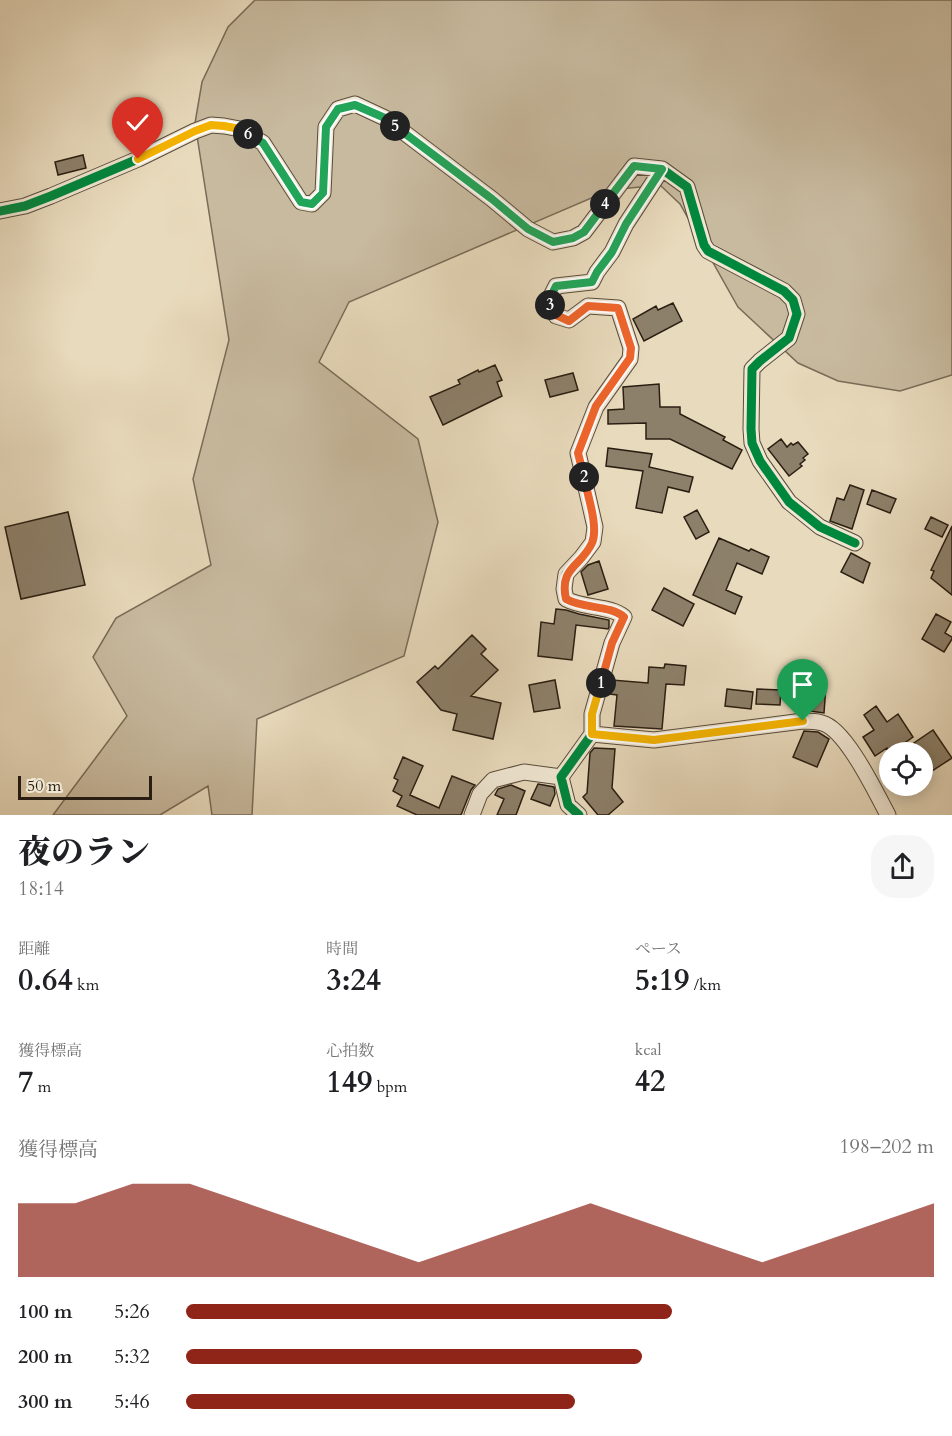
<!DOCTYPE html>
<html lang="ja">
<head>
<meta charset="utf-8">
<style>
	:root { --surface:#fff; --page:#f6f6f6; --text:#202124; --muted:#757577; --accent:#8f2418 }
	body { margin:0; font-family:Cardo,"Noto Serif JP",serif; background:var(--page); color:var(--text); height:100vh; display:flex; flex-direction:column; font-size:22px; white-space:nowrap }
	* { box-sizing:border-box; margin:0 }
	p { font-size:20px; color:var(--muted) }
	.icon { flex:none; width:33px; height:33px; fill:none; stroke:currentColor; stroke-width:2; stroke-linecap:round; stroke-linejoin:round }
	.map { position:relative; height:815px; overflow:hidden }
	.side { display:flex; flex-direction:column; background:var(--surface); flex:1 }
	.side>* { flex:none }
	.tools { position:absolute; left:879px; top:742px; display:grid; gap:12px }
	.tools a { display:grid; place-items:center; width:54px; height:54px; border-radius:50%; background:var(--surface); box-shadow:0 3px 15px #0003; font-size:30px }
	.scale { position:absolute; left:18px; bottom:15px; width:134px; box-sizing:border-box; padding-left:6px; border:3px solid #2a1e12; border-top:0; font-size:16px; line-height:21px; white-space:nowrap; color:#2a1e12; -webkit-text-stroke:4px #f0e7d3; paint-order:stroke }
	.pin { position:absolute; display:grid; place-items:center; width:51px; height:51px; color:#fff; margin:-62px -26px; border-radius:50% 50% 50% 0; rotate:-45deg; box-shadow:0 0 6px #0007 }
	.pin .icon { rotate:45deg }
	.km { position:absolute; width:30px; height:30px; margin:-15px; border-radius:50%; background:#222; color:#fff; font-size:16px; line-height:30px; text-align:center }
	.round { display:grid; place-items:center; flex:none; width:63px; height:63px; border-radius:24px; background:var(--page) }
	.head { display:flex; align-items:center; justify-content:space-between; height:102px; padding:0 18px }
	h1 { font-size:33px; font-weight:800; line-height:45px }
	.metrics { display:grid; grid-template-columns:repeat(3,1fr); gap:9px; height:102px; padding:6px 18px }
	.metrics div { display:grid; align-content:center }
	.metrics b { font-size:30px; font-weight:800 }
	.metrics small { font-size:16px; font-weight:400 }
	.metrics p { font-size:16px }
	.chart { height:168px; padding:12px 18px }
	.chart p { display:flex; justify-content:space-between }
	.chart svg { width:100%; height:108px; margin-top:6px; fill:var(--accent); opacity:.7 }
	ul { padding:0 18px; list-style:none; font-size:20px }
	li { display:grid; grid-template-columns:96px 72px 1fr; align-items:center; height:45px }
	li i { height:15px; border-radius:8px; background:var(--accent) }
	.map>svg:first-child { display:block }
</style>
</head>
<body>
<div class="map">
<svg width="952" height="815" viewBox="0 0 952 815">
	<rect width="100%" height="100%" fill="#e8dabc"/>
	<filter id="stains"><feTurbulence type="fractalNoise" baseFrequency=".00333" numOctaves="4"/><feColorMatrix values="0 0 0 0 .2 0 0 0 0 .09 0 0 0 0 .02 0 0 0 .5 -.17"/></filter>
	<radialGradient id="worn" r=".72"><stop offset=".6" stop-color="#630" stop-opacity="0"/><stop offset="1" stop-color="#630" stop-opacity=".3"/></radialGradient>
	<path fill="#c8ba9f" stroke="#796c58" stroke-width="1.5" d="M255,0H952V375L900,391L838,381L798,363L738,307L680,204L660,185L610,190L349,302L319,362L418,439L438,522L404,656L257,719L252,815H212L208,786L160,815H53L127,716L93,657L116,618L211,565L193,479L229,340L195,123L202,82L228,27Z"/>
	<path fill="#8d806a" stroke="#2a1e12" stroke-width="1.5" d="M83,155L86,168L58,175L55,162Z
		M673,303L682,321L644,341L633,319L656,306L658,310Z
		M495,365L502,380L497,382L502,396L443,425L430,397L460,384L458,380L478,370L479,372Z
		M573,373L578,390L550,397L545,380Z
		M659,384L660,407H680V414L725,437L723,440L742,450L732,469L670,439H646V423L608,424V410L624,409L623,387Z
		M781,439L787,447L791,443L793,445L798,442L808,454L803,458L805,460L800,464L802,466L789,476L768,449Z
		M608,448L652,454L649,467L693,477L689,492L668,487L662,513L636,508L643,471L606,466Z
		M850,485L864,490L852,529L830,521L837,498L844,500Z
		M872,490L896,499L890,513L867,504Z
		M697,510L709,532L696,539L684,517Z
		M68,512L85,585L21,599L5,527Z
		M931,517L948,525L942,537L925,529Z
		M952,526V595L931,578L934,571L931,570Z
		M719,538L749,551L751,549L769,557L762,574L737,563L726,590L742,597L735,614L693,595Z
		M851,553L870,563L863,583L841,572Z
		M599,561L608,589L588,595L581,572L588,565Z
		M664,588L694,604L683,626L652,610Z
		M556,609L566,610L579,614L609,620V627L608,629L576,625L572,660L538,656L541,622L554,624Z
		M936,614L951,622L945,633L952,637V639L944,652L922,639Z
		M472,635L486,649L481,654L498,670L471,696L501,703L493,739L453,730L457,714L441,710L417,682L435,666L438,669Z
		M665,664L686,666L684,685L666,684L662,729L614,726L617,695L610,694L612,680L648,683L649,667L664,668Z
		M555,680L560,708L534,712L529,685Z
		M824,684L826,685L824,713L810,711L796,712L797,697L818,699Z
		M727,689L753,692L751,709L725,706Z
		M757,689L781,690L780,705L756,704Z
		M876,706L887,722L898,714L913,737L890,753L887,748L875,756L863,737L874,730L864,715Z
		M933,730L952,758L932,771L922,756V753H921L914,743Z
		M804,731L818,732L829,739L817,767L793,757Z
		M594,748L615,749L612,788L623,802L608,815H598L583,797L587,793L590,753Z
		M403,757L423,766L410,795L439,808L452,776L475,785L471,790L461,815H417L397,806L402,796L393,791L398,780L394,778Z
		M538,784L554,787L555,794L550,806L531,799Z
		M511,785L525,791L516,815H497L504,799L495,795L498,789Z"/>
	<g fill="none" stroke-linecap="round" stroke-linejoin="round">
		<defs>
			<path id="street" d="M0,211L25,206L51,196L138,159L195,131L211,125L224,126L240,129L263,143L301,202L312,204L323,193L326,127L338,109L355,104L385,118L492,199L528,229L553,242L573,238L584,232L634,166L662,169L687,187L704,245L708,251L784,291L793,300L797,314L789,338L760,361L752,369L751,429L752,443L760,461L789,502L820,527L855,543
				M592,734L654,740L803,721C809,721 816,721 822,723C846,729 876,793 888,815
				M472,815L480,794L493,780L524,772L561,777
				M579,815L568,805L561,777L592,734V714L612,643L624,617C610,605 584,609 566,599L564,589L566,574L581,558L593,542L595,527L578,453L596,407L630,359L631,348L618,308L588,306L569,320L556,316L548,302L556,286L592,282L597,272L612,252L626,224L662,169"/>
		</defs>
		<use href="#street" stroke="#5a4d3c" stroke-width="17"/>
		<use href="#street" stroke="#f0e7d3" stroke-width="15"/>
		<defs>
			<path id="cycleway" d="M0,211L25,206L51,196L138,159L195,131L211,125L224,126L240,129L263,143L301,202L312,204L323,193L326,127L338,109L355,104L385,118L492,199L528,229L553,242L573,238L584,232L634,166L662,169L687,187L704,245L708,251L784,291L793,300L797,314L789,338L760,361L752,369L751,429L752,443L760,461L789,502L820,527L855,543
				M579,815L568,805L561,777L592,734V714L612,643L624,617C610,605 584,609 566,599L564,589L566,574L581,558L593,542L595,527L578,453L596,407L630,359L631,348L618,308L588,306L569,320L556,316L548,302L556,286L592,282L597,272L612,252L626,224L662,169"/>
		</defs>
		<use href="#cycleway" stroke="#f0e7d3" stroke-width="13"/>
		<use href="#cycleway" stroke="#00873e" stroke-width="9"/>
	</g>
	<g fill="none" stroke-linecap="round" stroke-linejoin="round">
		<defs>
			<path id="split-1" d="M601,683L592,714V734L654,740L803,721"/>
			<path id="split-2" d="M584,477C587,494 599,527 592,543C581,567 559,567 566,599C584,609 610,605 624,617L612,643L601,683"/>
			<path id="split-3" d="M550,305L556,315L569,321L588,306L618,308L631,348L630,358L596,406L578,453L584,477"/>
			<path id="split-4" d="M550,305L548,302L556,286L592,282L597,272L612,252L626,224L662,169L634,166L605,204"/>
			<path id="split-5" d="M395,126L492,199L528,229L553,242L573,238L584,232L605,204"/>
			<path id="split-6" d="M248,134L263,143L301,202L312,204L323,193L326,127L338,109L355,105L385,118L395,126"/>
			<path id="split-7" d="M138,159L195,131L211,125L224,126L240,129L248,134"/>
		</defs>
		<use href="#split-1" stroke="#fff" stroke-width="12"/>
		<use href="#split-2" stroke="#fff" stroke-width="12"/>
		<use href="#split-3" stroke="#fff" stroke-width="12"/>
		<use href="#split-4" stroke="#fff" stroke-width="12"/>
		<use href="#split-5" stroke="#fff" stroke-width="12"/>
		<use href="#split-6" stroke="#fff" stroke-width="12"/>
		<use href="#split-7" stroke="#fff" stroke-width="12"/>
		<use href="#split-1" stroke="#f5b400" stroke-width="8"/>
		<use href="#split-2" stroke="#f0652b" stroke-width="8"/>
		<use href="#split-3" stroke="#f0652b" stroke-width="8"/>
		<use href="#split-4" stroke="#22a559" stroke-width="8"/>
		<use href="#split-5" stroke="#22a559" stroke-width="8"/>
		<use href="#split-6" stroke="#22a559" stroke-width="8"/>
		<use href="#split-7" stroke="#f5b400" stroke-width="8"/>
	</g>
	<rect width="100%" height="100%" filter="url(#stains)"/>
	<rect width="100%" height="100%" fill="url(#worn)"/>
</svg>
<div class="tools">
<a><svg class="icon" aria-label="locate" viewBox="0 0 24 24"><circle cx="12" cy="12" r="6"/><path d="M12 2v4M12 18v4M2 12h4M18 12h4"/></svg></a>
</div>
<div class="scale">50 m</div>
<div class="pin" style="left:803px;top:721px;background:#1e9e55"><svg class="icon" aria-label="arrive" viewBox="0 0 24 24"><path d="M6 21V4h12l-3 4 3 4H6"/></svg></div>
<div class="pin" style="left:138px;top:159px;background:#d93025"><svg class="icon" aria-label="check" viewBox="0 0 24 24"><path d="M5 12l5 5 9-10"/></svg></div>
<b class="km" style="left:601px;top:683px">1</b>
<b class="km" style="left:584px;top:477px">2</b>
<b class="km" style="left:550px;top:305px">3</b>
<b class="km" style="left:605px;top:204px">4</b>
<b class="km" style="left:395px;top:126px">5</b>
<b class="km" style="left:248px;top:134px">6</b>
</div>
<section class="side">
<div class="head"><div><h1>夜のラン</h1><p>18:14</p></div><a class="round"><svg class="icon" aria-label="share" viewBox="0 0 24 24"><path d="M12 15V3M7 8l5-5 5 5M5 13v7h14v-7"/></svg></a></div>
<div class="metrics">
<div><p>距離</p><b>0.64<small> km</small></b></div>
<div><p>時間</p><b>3:24</b></div>
<div><p>ペース</p><b>5:19<small> /km</small></b></div>
</div>
<div class="metrics">
<div><p>獲得標高</p><b>7<small> m</small></b></div>
<div><p>心拍数</p><b>149<small> bpm</small></b></div>
<div><p>kcal</p><b>42</b></div>
</div>
<div class="chart"><p><span>獲得標高</span>198–202 m</p>
<svg viewBox="0 0 160 44" preserveAspectRatio="none"><path d="M0 44V14L10 14L20 6L30 6L40 14L50 22L60 30L70 38L80 30L90 22L100 14L110 22L120 30L130 38L140 30L150 22L160 14V44z"/></svg>
</div>
<ul>
<li><b>100 m</b>5:26<i style="width:65%"></i></li>
<li><b>200 m</b>5:32<i style="width:61%"></i></li>
<li><b>300 m</b>5:46<i style="width:52%"></i></li>
</ul>
</section>
</body>
</html>
